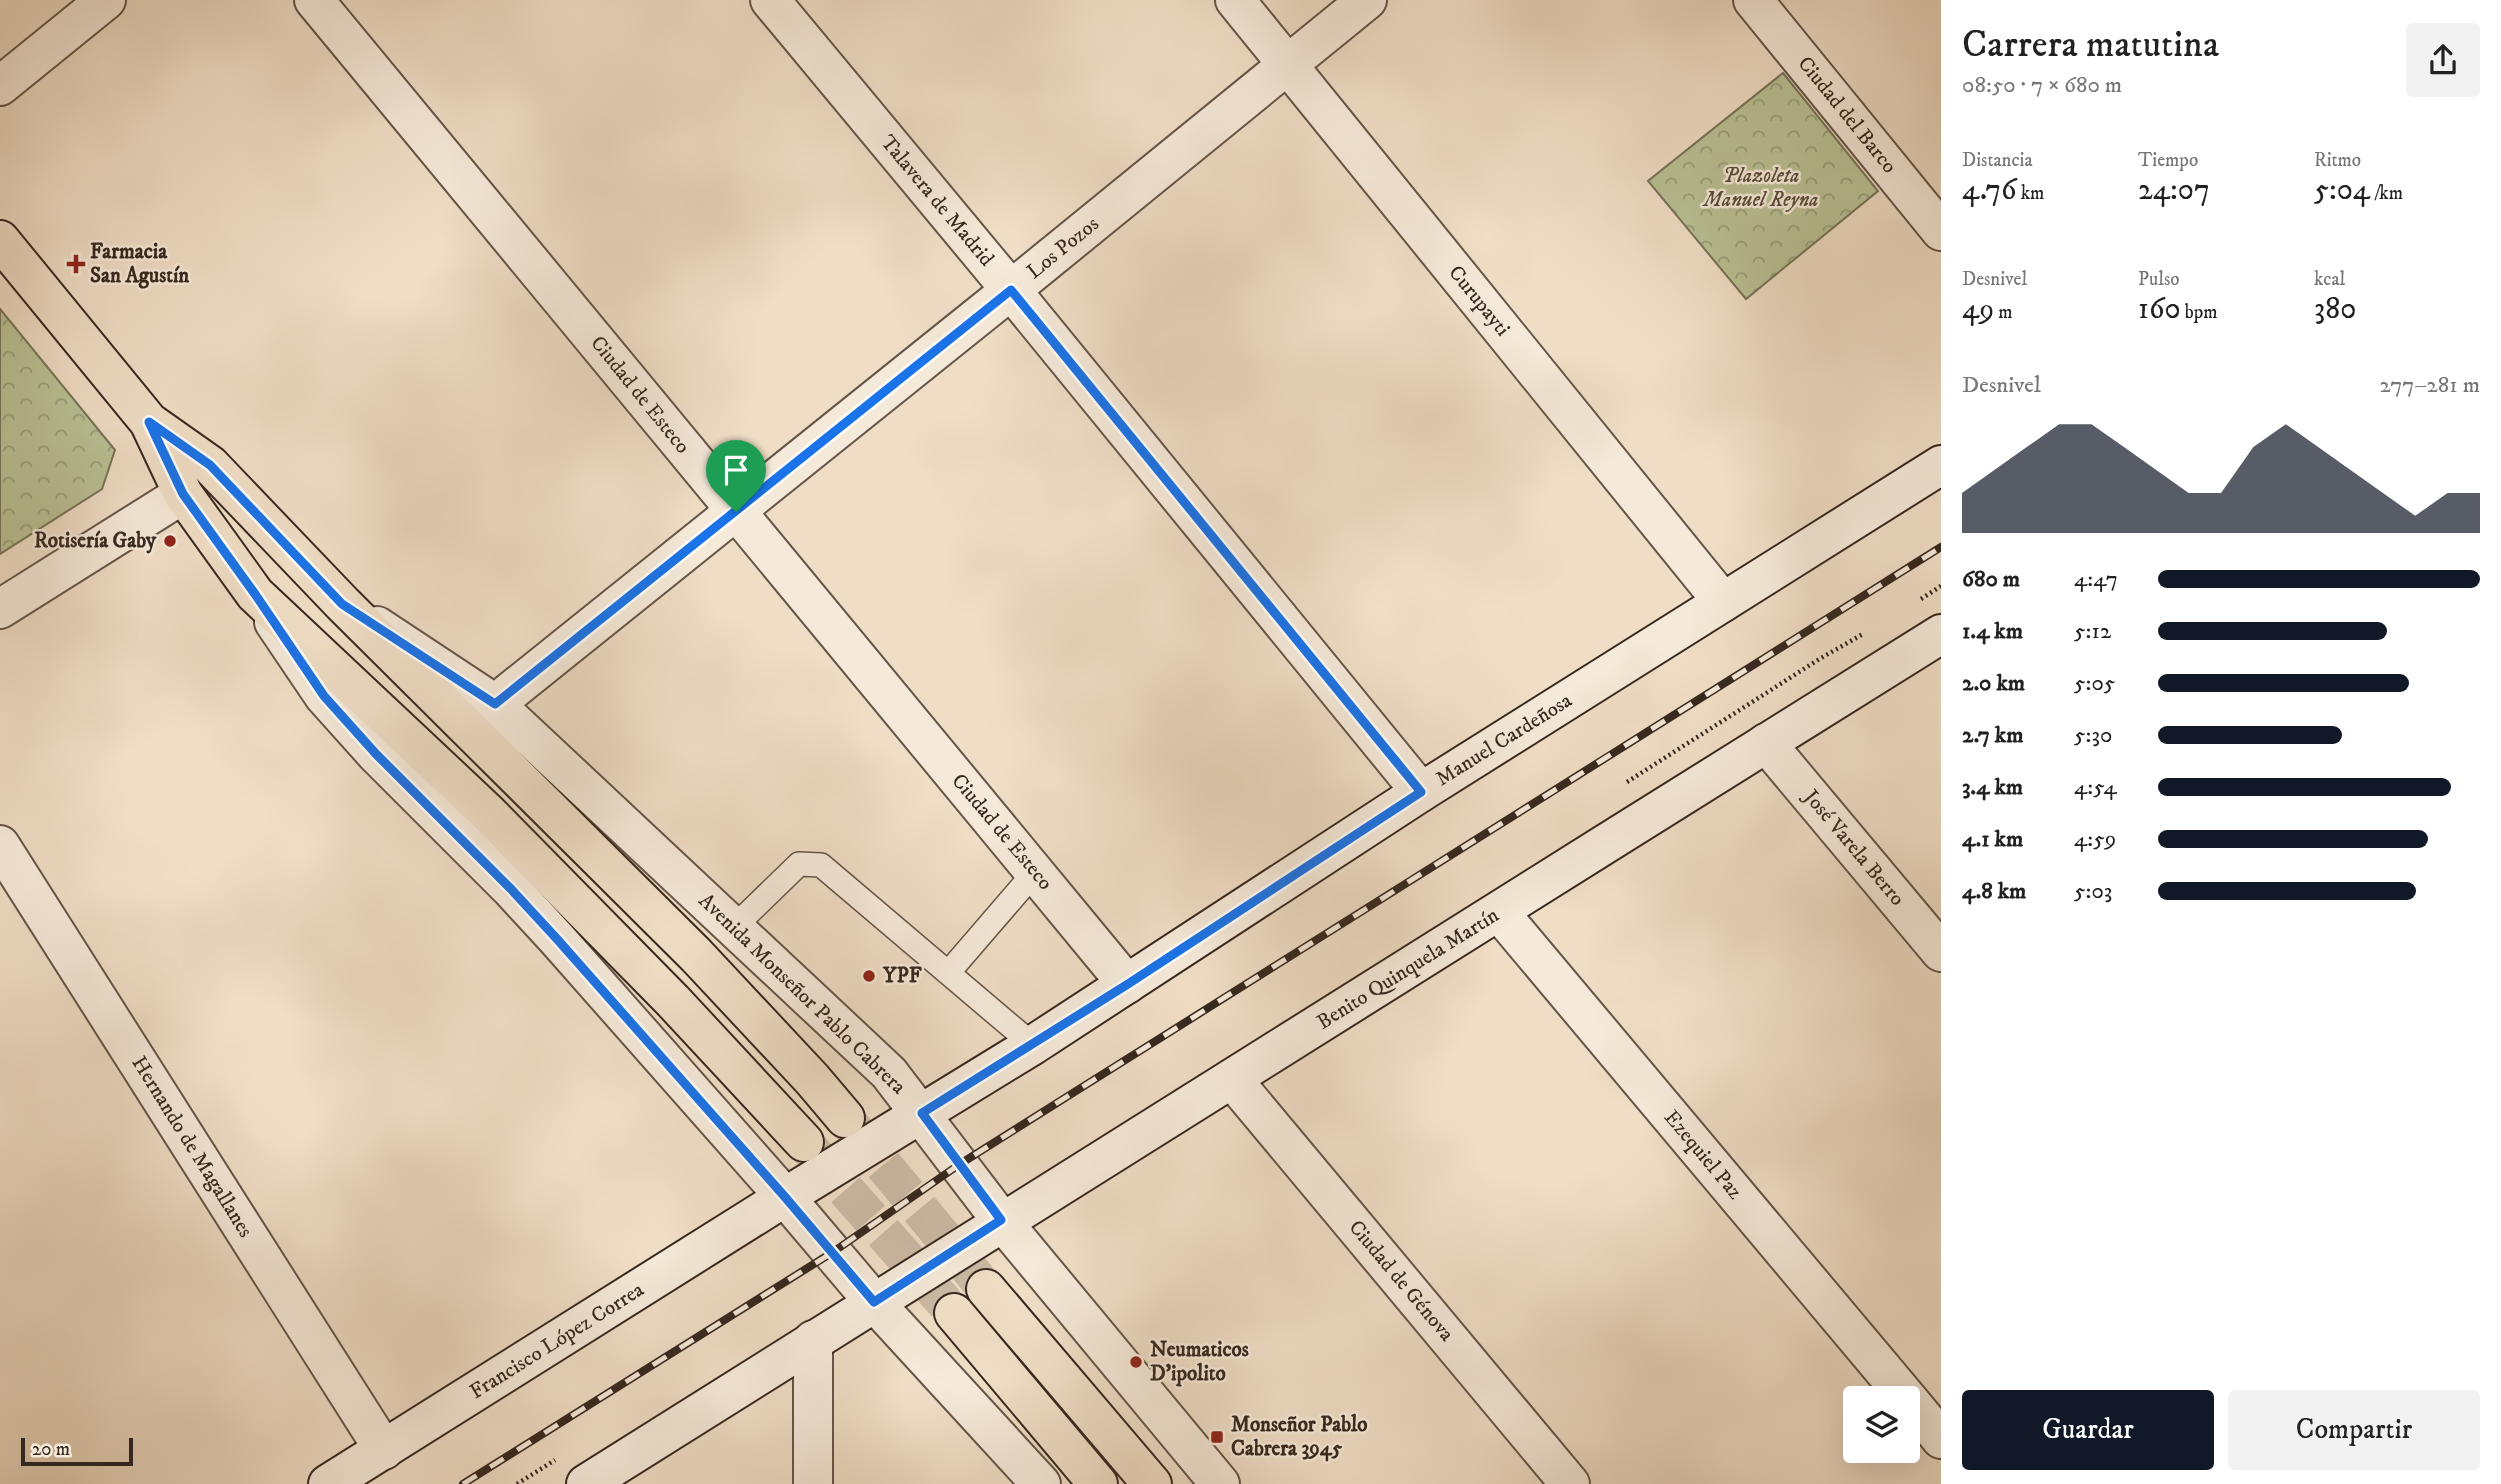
<!DOCTYPE html>
<html lang="es">
<head>
<meta charset="utf-8">
<style>
	:root { --surface:#fff; --page:#f2f2f2; --text:#222; --muted:#767676; --accent:#111827 }
	body { margin:0; font-family:"IM FELL DW Pica",serif; background:var(--page); color:var(--text); height:100vh; display:flex; flex-direction:column; font-size:26px; white-space:nowrap }
	* { box-sizing:border-box; margin:0 }
	p { font-size:23px; color:var(--muted) }
	.icon { flex:none; width:38px; height:38px; fill:none; stroke:currentColor; stroke-width:2; stroke-linecap:round; stroke-linejoin:round }
	.map { position:relative; flex:1; overflow:hidden }
	.drawer { display:flex; flex-direction:column; background:var(--surface); width:560px }
	.drawer>* { flex:none }
	.buttons { position:absolute; left:1843px; top:1386px; display:grid; gap:14px }
	.buttons a { display:grid; place-items:center; width:77px; height:77px; border-radius:7px; background:var(--surface); box-shadow:0 7px 28px #0002; font-size:35px }
	.scale { position:absolute; left:21px; bottom:18px; width:112px; box-sizing:border-box; padding-left:7px; border:4px solid #36281f; border-top:0; font-size:19px; line-height:24px; white-space:nowrap; color:#36281f; -webkit-text-stroke:5px #f5e9d9; paint-order:stroke }
	.pin { position:absolute; display:grid; place-items:center; width:60px; height:60px; color:#fff; margin:-72px -30px; border-radius:50% 50% 50% 0; rotate:-45deg; box-shadow:0 0 7px #0007 }
	.pin .icon { rotate:45deg }
	.round { display:grid; place-items:center; flex:none; width:74px; height:74px; border-radius:7px; background:var(--page) }
	.head { display:flex; align-items:center; justify-content:space-between; height:119px; padding:0 21px }
	h1 { font-size:38px; font-weight:600; line-height:52px }
	.figures { display:grid; grid-template-columns:repeat(3,1fr); gap:10px; height:119px; padding:7px 21px }
	.figures div { display:grid; align-content:center }
	.figures b { font-size:30px; font-weight:600 }
	.figures small { font-size:19px; font-weight:400 }
	.figures p { font-size:19px }
	.chart { height:196px; padding:14px 21px }
	.chart p { display:flex; justify-content:space-between }
	.chart svg { width:100%; height:126px; margin-top:7px; fill:var(--accent); opacity:.7 }
	.cta { display:flex; gap:14px; margin-top:auto; padding:14px 21px }
	.cta a { flex:1; height:80px; border-radius:7px; background:var(--accent); color:#fff; font-size:28px; font-weight:600; line-height:80px; text-align:center }
	.cta a+a { background:var(--page); color:var(--text) }
	ul { padding:0 21px; list-style:none; font-size:23px }
	li { display:grid; grid-template-columns:112px 84px 1fr; align-items:center; height:52px }
	li i { height:18px; border-radius:9px; background:var(--accent) }
	main { display:flex; flex:1; min-height:0 }
	.map>svg:first-child { display:block }
</style>
</head>
<body>
<main>
<div class="map">
<svg width="1941" height="1484" viewBox="0 0 1941 1484">
	<defs>
		<pattern id="park-crowns" width="20" height="18" patternUnits="userSpaceOnUse" patternTransform="scale(1.75)"><rect width="20" height="18" fill="#b9c195"/><path d="M2 6a3 3 0 1 1 6 0M12 15a3 3 0 1 1 6 0" fill="none" stroke="#979d79"/></pattern>
	</defs>
	<rect width="100%" height="100%" fill="#efddc5"/>
	<filter id="stains"><feTurbulence type="fractalNoise" baseFrequency=".00286" numOctaves="4"/><feColorMatrix values="0 0 0 0 .2 0 0 0 0 .09 0 0 0 0 .02 0 0 0 .5 -.17"/></filter>
	<radialGradient id="worn" r=".72"><stop offset=".6" stop-color="#630" stop-opacity="0"/><stop offset="1" stop-color="#630" stop-opacity=".3"/></radialGradient>
	<path fill="url(#park-crowns)" stroke="#78745a" stroke-width="2" d="M1783,73L1878,191L1746,299L1648,181Z
		M0,309L115,450L102,489L0,554Z"/>
	<g fill="none" stroke-linecap="round" stroke-linejoin="round">
		<path stroke="#cab9a4" stroke-width="38" stroke-dasharray="38 19" stroke-linecap="butt" d="M847,1121L986,1289
			M808,1147L954,1313"/>
		<defs>
			<path id="service" d="M733,928L799,864L821,865L1033,1045
				M948,973L1035,872"/>
			<path id="minor" d="M314,0L1127,984
				M770,0L1011,290L1421,792
				M1235,0L1723,602
				M1753,0L1941,231
				M0,86L106,0
				M0,609L183,494
				M274,622L324,696L376,754L511,889L557,939L785,1197L874,1302L1041,1484
				M377,626L495,704L889,1073L1001,1220L1220,1484
				M495,704L1011,290L1367,0
				M1766,743L1941,952
				M0,845L384,1450
				M1499,912L1907,1398
				M1232,1079L1570,1484
				M1908,1399L1941,1439
				M813,1484V1340"/>
			<path id="secondary" d="M328,1484L785,1197L1033,1045L1421,792L1941,465
				M586,1484C1036,1199 1489,917 1941,634"/>
			<path id="primary" d="M0,240L149,422L210,465L343,604L696,955L812,1079L845,1118
				M150,424L183,494L255,594L487,812L673,1001L804,1142
				M986,1289L1152,1484
				M954,1313L1098,1484"/>
		</defs>
		<use href="#service" stroke="#645548" stroke-width="26"/>
		<use href="#minor" stroke="#645548" stroke-width="42"/>
		<use href="#secondary" stroke="#36281f" stroke-width="42"/>
		<use href="#primary" stroke="#36281f" stroke-width="42"/>
		<path stroke="#36281f" stroke-width="4.5" stroke-dasharray="2 3.5" stroke-linecap="butt" d="M1921,599L1941,586
			M1627,782L1821,658L1863,634
			M517,1484L555,1460"/>
		<use href="#service" stroke="#f5e9d9" stroke-width="23"/>
		<use href="#minor" stroke="#f5e9d9" stroke-width="38"/>
		<use href="#secondary" stroke="#f5e9d9" stroke-width="38"/>
		<use href="#primary" stroke="#efddc5" stroke-width="38"/>
		<defs>
			<path id="rail" d="M463,1484L833,1252L960,1164L1941,547"/>
		</defs>
		<use href="#rail" stroke="#36281f" stroke-width="8"/>
		<use href="#rail" stroke="#f5e9d9" stroke-width="5" stroke-dasharray="16" stroke-linecap="butt"/>
	</g>
	<g fill="none" stroke-linecap="round" stroke-linejoin="round">
		<defs>
			<path id="route" d="M1011,290L1421,792L1128,984L922,1113L1001,1220L874,1302L785,1197L557,939L511,889L376,754L324,696L255,594L183,494L149,422L210,465L342,604L495,704Z"/>
		</defs>
		<use href="#route" stroke="#fff" stroke-width="14"/>
		<use href="#route" stroke="#1a73e8" stroke-width="9"/>
	</g>
	<g fill="#8f2418" stroke="#f5e9d9" stroke-width="2.5">
		<path d="M72.5 253.5h7v7h7v7h-7v7h-7v-7h-7v-7h7z"/>
		<circle cx="170" cy="541" r="7"/>
		<circle cx="869" cy="976" r="7"/>
		<circle cx="1136" cy="1362" r="7"/>
		<rect x="1210" y="1430" width="14" height="14" rx="3.5"/>
	</g>
	<g text-anchor="middle" dominant-baseline="central" stroke-width="5" stroke-linejoin="round" paint-order="stroke">
		<g font-size="21" fill="#36281f" stroke="#f5e9d9">
			<text transform="translate(1847 115) rotate(51)">Ciudad del Barco</text>
			<text transform="translate(937 201) rotate(50)">Talavera de Madrid</text>
			<text transform="translate(1063 248) rotate(-39)">Los Pozos</text>
			<text transform="translate(1479 301) rotate(51)">Curupayti</text>
			<text transform="translate(640 395) rotate(51)">Ciudad de Esteco</text>
			<text transform="translate(1504 740) rotate(-32)">Manuel Cardeñosa</text>
			<text transform="translate(1002 832) rotate(50)">Ciudad de Esteco</text>
			<text transform="translate(1854 848) rotate(50)">José Varela Berro</text>
			<text transform="translate(1408 969) rotate(-32)">Benito Quinquela Martín</text>
			<text transform="translate(802 994) rotate(44)">Avenida Monseñor Pablo Cabrera</text>
			<text transform="translate(192 1147) rotate(58)">Hernando de Magallanes</text>
			<text transform="translate(1703 1155) rotate(50)">Ezequiel Paz</text>
			<text transform="translate(1401 1281) rotate(50)">Ciudad de Génova</text>
			<text transform="translate(557 1341) rotate(-32)">Francisco López Correa</text>
		</g>
		<g font-size="21" font-style="italic" fill="#574e3c" stroke="#f5e9d9">
			<text x="1761" y="176">Plazoleta<tspan x="1761" dy="24">Manuel Reyna</tspan></text>
		</g>
		<g font-size="21" font-weight="bold" fill="#36281f" stroke="#f5e9d9" text-anchor="start">
			<text x="90" y="252">Farmacia<tspan x="90" dy="24">San Agustín</tspan></text>
			<text x="156" y="541" text-anchor="end">Rotisería Gaby</text>
			<text x="883" y="976">YPF</text>
			<text x="1150" y="1350">Neumaticos<tspan x="1150" dy="24">D’ipolito</tspan></text>
			<text x="1231" y="1425">Monseñor Pablo<tspan x="1231" dy="24">Cabrera 3945</tspan></text>
		</g>
	</g>
	<rect width="100%" height="100%" filter="url(#stains)"/>
	<rect width="100%" height="100%" fill="url(#worn)"/>
</svg>
<div class="buttons">
<a><svg class="icon" aria-label="layers" viewBox="0 0 24 24"><path d="M12 4l9 5-9 5-9-5zM3 14l9 5 9-5"/></svg></a>
</div>
<div class="scale">20 m</div>
<div class="pin" style="left:736px;top:512px;background:#1e9e55"><svg class="icon" aria-label="arrive" viewBox="0 0 24 24"><path d="M6 21V4h12l-3 4 3 4H6"/></svg></div>
</div>
<section class="drawer">
<div class="head"><div><h1>Carrera matutina</h1><p>08:50 · 7 × 680 m</p></div><a class="round"><svg class="icon" aria-label="share" viewBox="0 0 24 24"><path d="M12 15V3M7 8l5-5 5 5M5 13v7h14v-7"/></svg></a></div>
<div class="figures">
<div><p>Distancia</p><b>4.76<small> km</small></b></div>
<div><p>Tiempo</p><b>24:07</b></div>
<div><p>Ritmo</p><b>5:04<small> /km</small></b></div>
</div>
<div class="figures">
<div><p>Desnivel</p><b>49<small> m</small></b></div>
<div><p>Pulso</p><b>160<small> bpm</small></b></div>
<div><p>kcal</p><b>380</b></div>
</div>
<div class="chart"><p><span>Desnivel</span>277–281 m</p>
<svg viewBox="0 0 160 44" preserveAspectRatio="none"><path d="M0 44V30L10 22L20 14L30 6L40 6L50 14L60 22L70 30L80 30L90 14L100 6L110 14L120 22L130 30L140 38L150 30L160 30V44z"/></svg>
</div>
<ul>
<li><b>680 m</b>4:47<i style="width:100%"></i></li>
<li><b>1.4 km</b>5:12<i style="width:71%"></i></li>
<li><b>2.0 km</b>5:05<i style="width:78%"></i></li>
<li><b>2.7 km</b>5:30<i style="width:57%"></i></li>
<li><b>3.4 km</b>4:54<i style="width:91%"></i></li>
<li><b>4.1 km</b>4:59<i style="width:84%"></i></li>
<li><b>4.8 km</b>5:03<i style="width:80%"></i></li>
</ul>
<div class="cta"><a>Guardar</a><a>Compartir</a></div>
</section>
</main>
</body>
</html>
